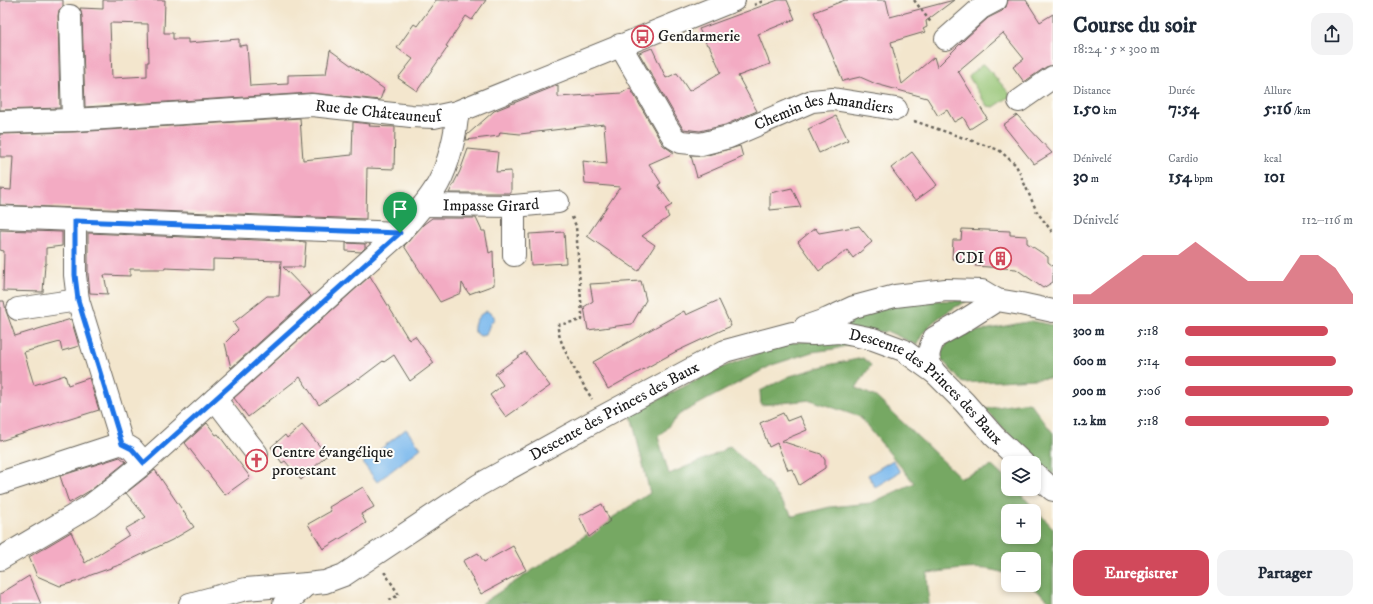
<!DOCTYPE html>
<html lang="fr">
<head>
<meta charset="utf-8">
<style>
	:root { --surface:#fff; --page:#f2f2f3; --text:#1f2937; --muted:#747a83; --accent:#d1495b }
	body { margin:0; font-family:"IM FELL DW Pica",serif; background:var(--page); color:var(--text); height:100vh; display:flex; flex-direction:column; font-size:15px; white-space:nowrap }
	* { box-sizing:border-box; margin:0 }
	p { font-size:13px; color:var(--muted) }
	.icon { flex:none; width:22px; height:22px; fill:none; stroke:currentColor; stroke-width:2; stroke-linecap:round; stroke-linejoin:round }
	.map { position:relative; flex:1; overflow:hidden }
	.details { display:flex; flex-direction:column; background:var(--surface); width:320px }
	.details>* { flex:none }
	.controls { position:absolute; left:1001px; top:456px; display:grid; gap:8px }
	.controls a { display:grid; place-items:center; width:40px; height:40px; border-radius:8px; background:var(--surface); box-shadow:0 2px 6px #0003; font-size:20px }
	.pin { position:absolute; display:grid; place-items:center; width:34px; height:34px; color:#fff; margin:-41px -17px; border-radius:50% 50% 50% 0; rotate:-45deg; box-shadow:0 0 4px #0007 }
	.pin .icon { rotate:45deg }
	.round { display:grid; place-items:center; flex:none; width:42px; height:42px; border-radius:12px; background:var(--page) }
	.overview { display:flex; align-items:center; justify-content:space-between; height:68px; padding:0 20px }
	h1 { font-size:22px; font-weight:700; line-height:30px }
	.stats { display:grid; grid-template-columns:repeat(3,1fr); gap:6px; height:68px; padding:4px 20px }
	.stats div { display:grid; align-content:center }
	.stats b { font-size:17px; font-weight:700 }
	.stats small { font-size:11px; font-weight:400 }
	.stats p { font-size:11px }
	.chart { height:112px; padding:8px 20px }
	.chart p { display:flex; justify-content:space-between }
	.chart svg { width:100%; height:72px; margin-top:4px; fill:var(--accent); opacity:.7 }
	.button { display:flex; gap:8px; margin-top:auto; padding:8px 20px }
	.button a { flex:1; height:46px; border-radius:12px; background:var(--accent); color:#fff; font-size:16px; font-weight:700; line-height:46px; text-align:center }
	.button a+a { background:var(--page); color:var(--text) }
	ul { padding:0 20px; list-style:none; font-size:13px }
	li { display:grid; grid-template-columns:64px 48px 1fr; align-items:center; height:30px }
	li i { height:10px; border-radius:5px; background:var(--accent) }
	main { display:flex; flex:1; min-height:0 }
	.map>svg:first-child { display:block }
</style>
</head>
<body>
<main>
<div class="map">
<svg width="1053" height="604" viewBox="0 0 1053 604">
	<rect width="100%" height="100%" fill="#fdfcf7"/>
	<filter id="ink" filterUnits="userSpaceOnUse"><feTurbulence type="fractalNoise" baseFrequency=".025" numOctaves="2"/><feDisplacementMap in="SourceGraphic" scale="8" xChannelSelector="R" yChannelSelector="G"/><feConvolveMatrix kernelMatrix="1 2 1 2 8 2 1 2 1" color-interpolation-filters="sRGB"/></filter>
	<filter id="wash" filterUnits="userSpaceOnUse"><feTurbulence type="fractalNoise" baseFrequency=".012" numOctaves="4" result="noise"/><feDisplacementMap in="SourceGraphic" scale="16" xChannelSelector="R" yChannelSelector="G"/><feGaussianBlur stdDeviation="0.9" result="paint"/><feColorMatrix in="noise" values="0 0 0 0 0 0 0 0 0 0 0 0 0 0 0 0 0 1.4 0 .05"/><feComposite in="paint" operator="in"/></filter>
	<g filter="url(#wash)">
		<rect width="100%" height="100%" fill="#f3e6cd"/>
		<path fill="#93c271" stroke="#586f46" d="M982,65H985L1010,94L1009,97L994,107L987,106L969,77L970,74Z"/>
		<path fill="#76a863" stroke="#496240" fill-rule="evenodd" d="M902,300L967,301C953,308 935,318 925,331C922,335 919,340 917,345L889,332H883L836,327L854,312Z
			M1032,321L1053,325V378L963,383L942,360V353L947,343L968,333Z
			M814,340L856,343L835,349L812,352L772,365L680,414L658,437L669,474L714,455L730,446L767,482L793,516L830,507L871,503L914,483L860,417L811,400L761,405L760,391L790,376L828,365L863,358L871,365L856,388L876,397L961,478L992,466L1008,481V489H1016L1053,528V604L1043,595L1027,585H1034V559H1008V575C985,563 952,571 927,573L929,604H481L650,493L630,411L653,402L721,368L781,344ZM1008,511H1034V537H1008Z
			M1029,402L1053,433V475L1009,434L985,409Z"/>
		<path fill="#79b8ed" stroke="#4a6a84" d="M487,311L494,316V319L490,324L486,335L480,336L474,331C473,322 479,314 487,311Z
			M406,429L421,448L377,482L363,463Z
			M893,460L900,472L875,487L868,475Z"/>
		<g id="blocks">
			<path fill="#f3abc3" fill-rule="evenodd" d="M0,0H63V6L59,10L58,16L60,108L0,110Z
				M103,0H165L164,33H173V39H188V43L239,39V46L247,45L250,86L288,84V75L326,74L330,50L384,89L380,100L311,93L85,107L82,16L80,8L103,9ZM110,23L148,24L149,62H147V76L112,78Z
				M436,0H486L472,20L466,16L446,46L448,47L417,91L398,78L413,59L397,48L414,24L417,26Z
				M778,0H787L795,19L758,34L770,64L738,76L757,111L725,125L700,131L683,129L639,53L652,48L666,78L677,73L689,91L721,72L709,45H707L699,29Z
				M845,0H886L890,17L954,0L926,21L927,27L923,29L925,32L891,42L902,84L934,57L937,67L966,38L988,18L1002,11L1006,7L1008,0H1026L1040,22L1053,14V65L1046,67L1024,82L1013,67L1024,59L1003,33L958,71L987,118L970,129L963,117L954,122L947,110L938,116L927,98L876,84L860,77L843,81L814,12Z
				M558,85V97L622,93L630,88L663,145L674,153L649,164L661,183L658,185L672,205L665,209L669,217L642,236L655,245L638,271L587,236L620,187L585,184L583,161L607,164L604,124L520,134L500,132L499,136L466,140L467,135L494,111Z
				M1017,115L1052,153L1034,164L1003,125Z
				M836,116L848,140L819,153L808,129Z
				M300,118L303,160L352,155L353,122L370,124L369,126L395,127L394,169L367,168L366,219L0,205V189L11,190L13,157H0V134L74,132Z
				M740,146L743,157L697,177L691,156H704Z
				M468,149L498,152L496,172L511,171V193H449L460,171Z
				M912,152L937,185L915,201L891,168Z
				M792,188L801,207L770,210V193Z
				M432,218H476L482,231H485L489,253L493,251L494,285L469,294L462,283L461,293L440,302L404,246L424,224Z
				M859,226L872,242L853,258L847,250L819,271L798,242L815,228L819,233Z
				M962,229L1010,231V235L1027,236V243L1048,257V262L1053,266V282L1043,288L1016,269L975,266L976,261L952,259L953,240H961Z
				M0,230L62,232V246L46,248V264H45L43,292L3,291L4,251L0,250Z
				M564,232L566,263L531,265L529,234Z
				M88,233L306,242L304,267H283L311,296L231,368L225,343L238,330L233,323L267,296H279L281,261L213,259V270L165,268V269H130V276L104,275L108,294L90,293L88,274Z
				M346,243L365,244V248L361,252L346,251Z
				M370,276L409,340L415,336L434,363L410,381L394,355L384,362L383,361L359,379L358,378L319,405L300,377L248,417L234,398Z
				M641,281L646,300L632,324L588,330L584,307L593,301L590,284Z
				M719,300L731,326L675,352L608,389L593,362L684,311L686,315Z
				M0,301H4L6,311L15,336L71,319L79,346L62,351L60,342L24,352L34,385L65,375L68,385L89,378L99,410L0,441Z
				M525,352L550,386L506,417L490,395L503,385L495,374Z
				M783,413L787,421L800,416L807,430L781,441L821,454L825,460V468L799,485L792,469L788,470L777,443L769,447L760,423Z
				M207,423L216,435L218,434L250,477L225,495L185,443Z
				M302,425L327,455L301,480L285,461L282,463L271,447L285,435L287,438Z
				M120,457L126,462L91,490L69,503L60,476Z
				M155,470L194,527L172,540L122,564L91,575L79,581L60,586L37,576L29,557L71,532L85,563L129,535L125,529L146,517L126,493Z
				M363,487L374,507L361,514L366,523L323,549L308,524L331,511L329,507Z
				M602,504L610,521L589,537L579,516Z
				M513,546L526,570L481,594L463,561L478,553L484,562Z
				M29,576L41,604H0V594Z"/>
		</g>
	</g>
	<g filter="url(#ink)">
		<use href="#blocks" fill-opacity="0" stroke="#67635a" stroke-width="1"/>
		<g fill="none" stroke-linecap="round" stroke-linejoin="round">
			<defs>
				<g id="minor">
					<path d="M70,16L73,120"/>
					<path d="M946,39L981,8L996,0"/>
					<path id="s1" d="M620,45L667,127L674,138L681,142L701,144L729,137L812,101L833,99L896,109"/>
					<path d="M1019,101L1053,77"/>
					<path id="s2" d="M424,205L514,206L558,202"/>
					<path d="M0,217L400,233"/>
					<path d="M75,221V275L78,300L122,443L132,449L144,463"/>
					<path d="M514,255V206"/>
					<path d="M18,309L78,300"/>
					<path d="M805,327L828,319L854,307L895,296L946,290L982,291L997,300L1021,304L1053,311"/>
					<path d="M935,373C925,358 928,353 934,338L959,324L997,300"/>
					<path d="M215,399L257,454"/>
					<path d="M1034,473L1053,490"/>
					<path d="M0,483L122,443"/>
					<path d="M0,559L90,506L112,489L144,463L215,399L400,233C413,217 428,202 438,184C448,166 457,132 457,112"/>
					<path id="s3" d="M190,604L246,589L307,584L325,582L344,575L479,485L602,417L725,351L792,333L813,334L839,332L873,339L903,350L935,373L964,402L994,436L1023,463"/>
					<path d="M284,604L292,598L307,584"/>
				</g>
				<g id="major">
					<path id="s4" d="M0,122L73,120L312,105L411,116L434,117L457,112L734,0"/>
				</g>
			</defs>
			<use href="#minor" stroke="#67635a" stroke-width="24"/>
			<use href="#major" stroke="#67635a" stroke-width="24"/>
			<path stroke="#67635a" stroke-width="2.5" stroke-dasharray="3 3" stroke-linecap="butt" d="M914,0L932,24
				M754,5L765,0
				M914,121L999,150L1016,165L1037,212L1053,233
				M572,217L576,226L582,315V320L558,325C556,341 583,384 592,399
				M384,574L385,573L399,595L387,601"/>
			<use href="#minor" stroke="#fff" stroke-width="22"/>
			<use href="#major" stroke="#fff" stroke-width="22"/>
		</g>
	</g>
	<g fill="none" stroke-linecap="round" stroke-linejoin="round" filter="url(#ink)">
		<defs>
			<path id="route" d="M75,221L400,233L144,463L132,449L122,444L78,300L75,275Z"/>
		</defs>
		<use href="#route" stroke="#fff" stroke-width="8"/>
		<use href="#route" stroke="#1a73e8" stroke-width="5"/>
	</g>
	<defs>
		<symbol id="bus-ring" viewBox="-11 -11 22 22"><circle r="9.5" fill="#fdfcf7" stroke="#d1495b" stroke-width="1.5"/><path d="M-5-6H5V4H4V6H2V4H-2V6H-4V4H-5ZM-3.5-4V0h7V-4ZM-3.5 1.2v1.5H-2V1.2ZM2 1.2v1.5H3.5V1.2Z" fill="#d1495b"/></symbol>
		<symbol id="building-ring" viewBox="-11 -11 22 22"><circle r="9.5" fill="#fdfcf7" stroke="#d1495b" stroke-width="1.5"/><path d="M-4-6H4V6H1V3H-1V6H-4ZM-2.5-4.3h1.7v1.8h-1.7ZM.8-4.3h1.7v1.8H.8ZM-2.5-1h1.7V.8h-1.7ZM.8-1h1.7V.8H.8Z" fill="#d1495b"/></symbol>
		<symbol id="church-ring" viewBox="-11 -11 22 22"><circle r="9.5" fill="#fdfcf7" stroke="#d1495b" stroke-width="1.5"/><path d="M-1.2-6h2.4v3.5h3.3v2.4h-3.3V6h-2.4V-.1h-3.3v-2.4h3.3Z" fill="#d1495b"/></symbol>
	</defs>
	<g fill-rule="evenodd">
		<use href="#bus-ring" x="630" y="24" width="25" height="25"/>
		<use href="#building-ring" x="988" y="246" width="25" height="25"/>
		<use href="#church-ring" x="244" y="448" width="25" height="25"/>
	</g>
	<g text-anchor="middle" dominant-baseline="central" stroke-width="4" stroke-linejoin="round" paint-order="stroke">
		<g font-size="16" fill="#1c1c1c" stroke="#fdfcf7" text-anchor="start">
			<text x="658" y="36">Gendarmerie</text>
			<text x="984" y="258" text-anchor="end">CDI</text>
			<text x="272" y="452">Centre évangélique<tspan x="272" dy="18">protestant</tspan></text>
		</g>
		<g font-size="16" fill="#1c1c1c" stroke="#fdfcf7">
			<text stroke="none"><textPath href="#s4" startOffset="379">Rue de Châteauneuf</textPath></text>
			<text stroke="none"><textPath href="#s1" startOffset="265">Chemin des Amandiers</textPath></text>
			<text stroke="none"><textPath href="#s2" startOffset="67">Impasse Girard</textPath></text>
			<text stroke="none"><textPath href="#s3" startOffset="822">Descente des Princes des Baux</textPath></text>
			<text stroke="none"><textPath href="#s3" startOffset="474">Descente des Princes des Baux</textPath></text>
		</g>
	</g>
</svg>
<div class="controls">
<a><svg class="icon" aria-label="layers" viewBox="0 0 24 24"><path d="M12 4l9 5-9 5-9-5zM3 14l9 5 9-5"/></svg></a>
<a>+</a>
<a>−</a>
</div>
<div class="pin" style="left:400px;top:233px;background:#1e9e55"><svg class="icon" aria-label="arrive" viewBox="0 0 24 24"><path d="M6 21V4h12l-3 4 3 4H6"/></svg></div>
</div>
<section class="details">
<div class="overview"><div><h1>Course du soir</h1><p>18:24 · 5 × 300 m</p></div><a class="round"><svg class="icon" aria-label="share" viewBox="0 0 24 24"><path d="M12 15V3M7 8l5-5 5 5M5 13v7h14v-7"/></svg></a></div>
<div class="stats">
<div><p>Distance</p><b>1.50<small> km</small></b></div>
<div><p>Durée</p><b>7:54</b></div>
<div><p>Allure</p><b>5:16<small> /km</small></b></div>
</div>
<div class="stats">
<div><p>Dénivelé</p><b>30<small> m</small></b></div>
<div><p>Cardio</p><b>154<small> bpm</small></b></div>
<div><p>kcal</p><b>101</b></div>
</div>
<div class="chart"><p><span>Dénivelé</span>112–116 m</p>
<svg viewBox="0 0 160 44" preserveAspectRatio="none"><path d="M0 44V38L10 38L20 30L30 22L40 14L50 14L60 14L70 6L80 14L90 22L100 30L110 30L120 30L130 14L140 14L150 22L160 38V44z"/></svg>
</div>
<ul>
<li><b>300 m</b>5:18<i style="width:85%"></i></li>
<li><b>600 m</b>5:14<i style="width:90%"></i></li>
<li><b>900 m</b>5:06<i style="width:100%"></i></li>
<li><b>1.2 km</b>5:18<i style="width:86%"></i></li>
</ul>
<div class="button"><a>Enregistrer</a><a>Partager</a></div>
</section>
</main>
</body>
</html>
